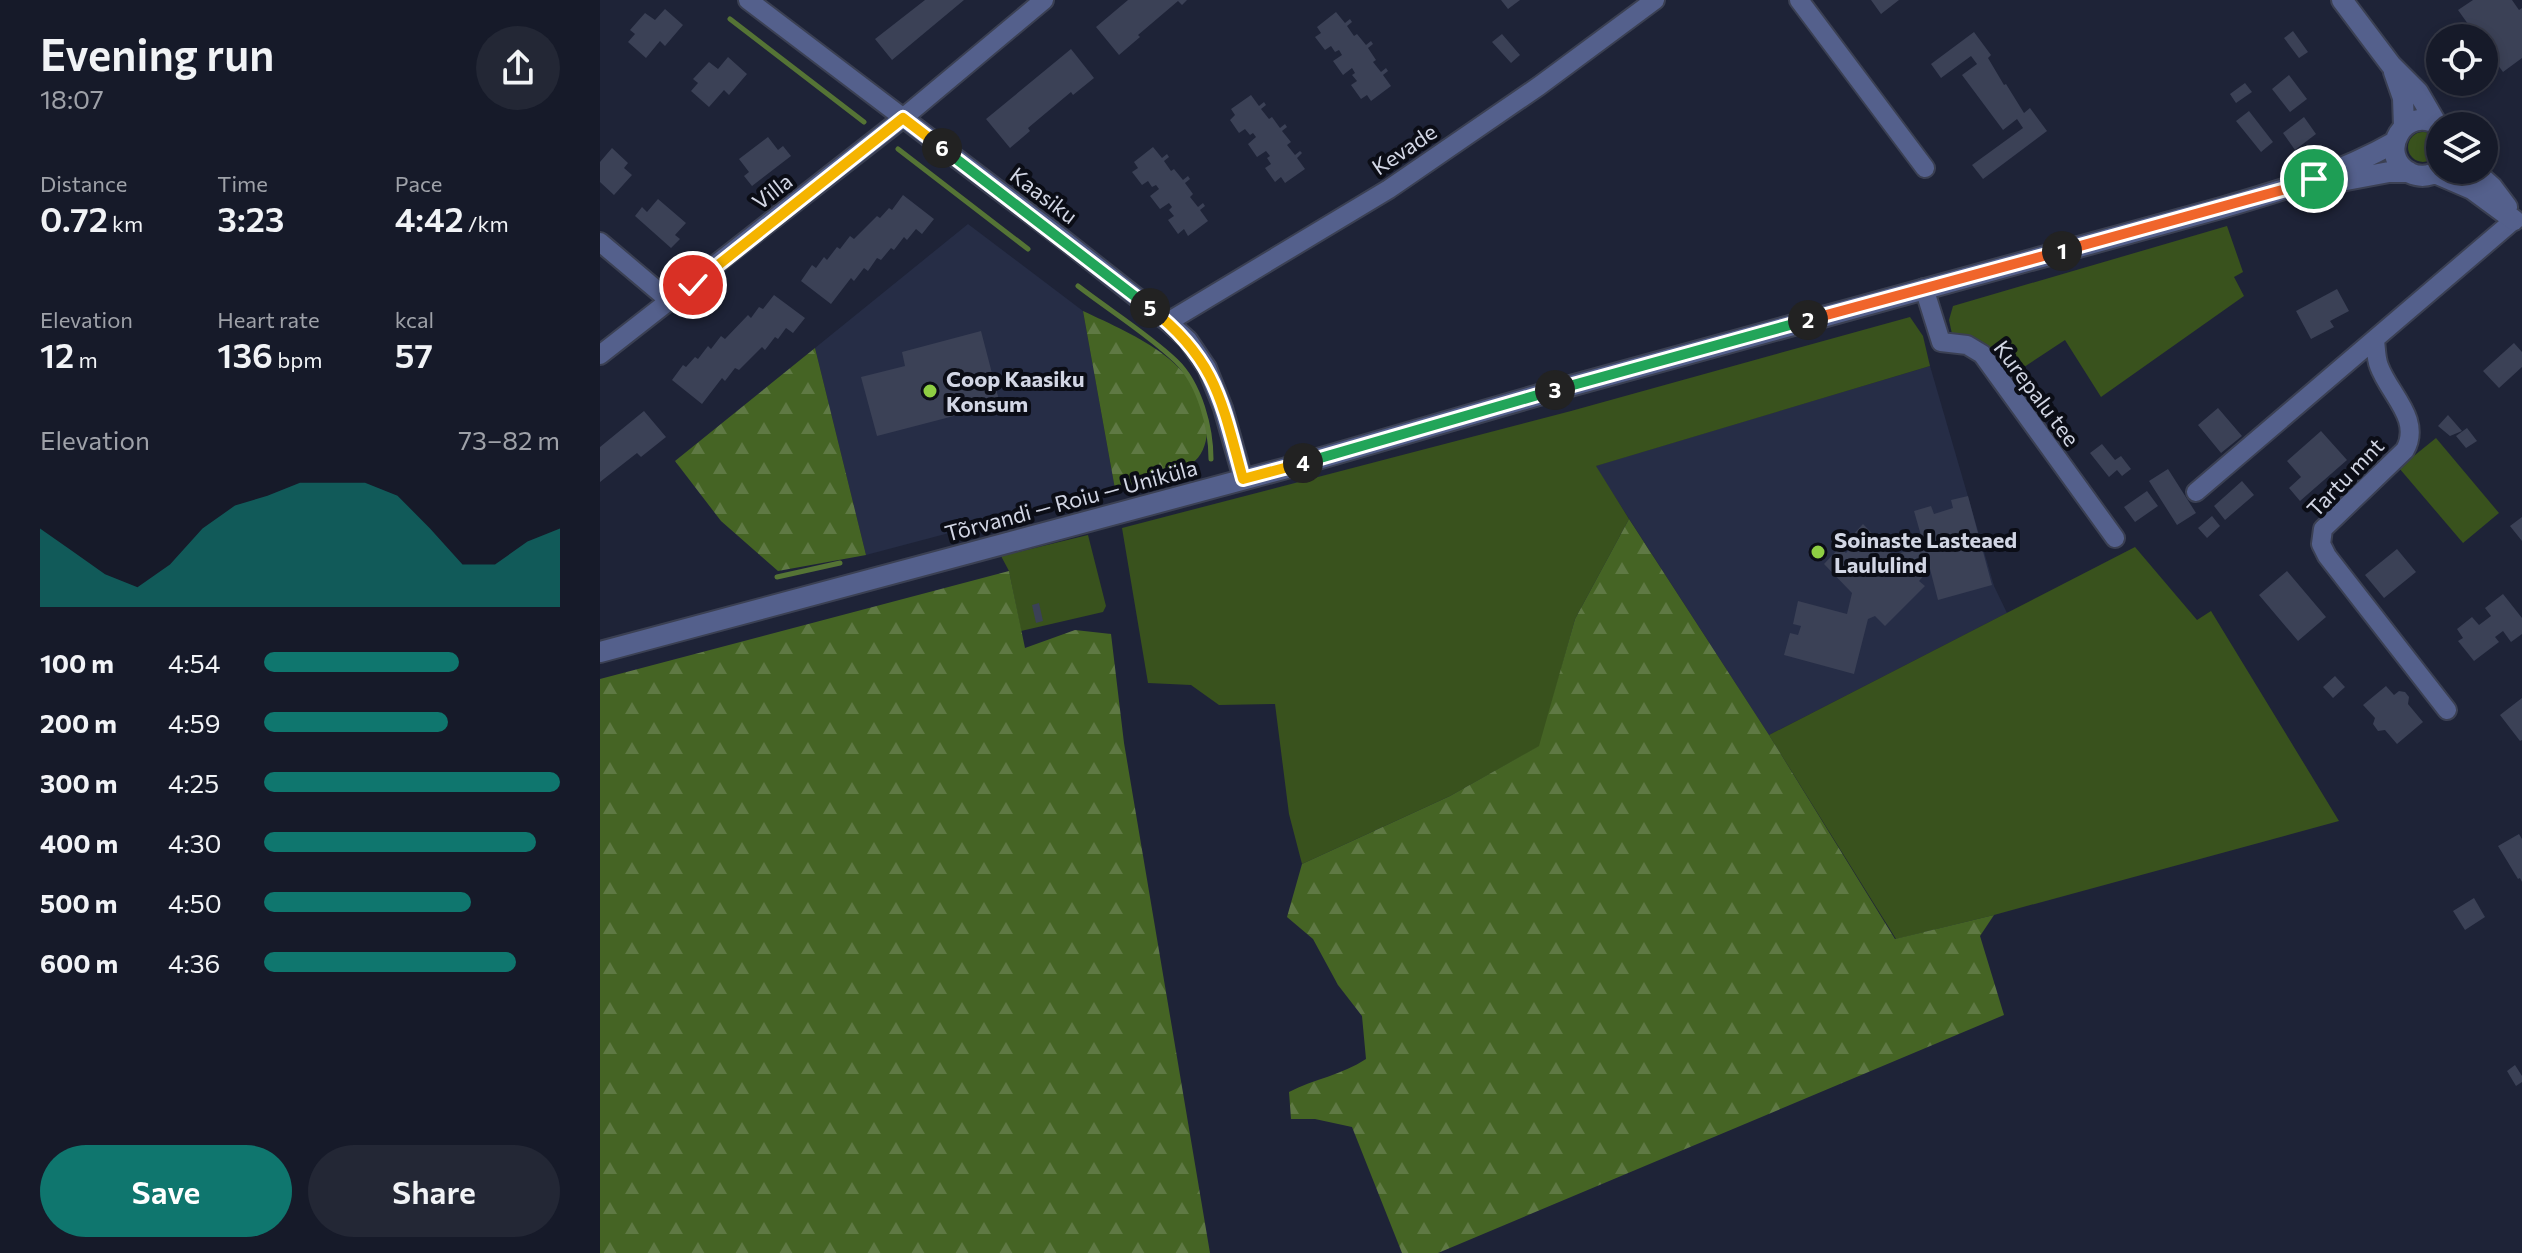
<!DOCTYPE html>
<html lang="en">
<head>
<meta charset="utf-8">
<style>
	:root { --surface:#161a29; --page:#232735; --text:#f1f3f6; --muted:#9ea1a8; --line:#353846; --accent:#0f766e }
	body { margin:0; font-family:Commissioner,sans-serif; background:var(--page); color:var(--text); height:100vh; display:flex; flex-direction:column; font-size:30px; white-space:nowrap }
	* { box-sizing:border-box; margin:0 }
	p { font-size:26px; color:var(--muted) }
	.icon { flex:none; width:44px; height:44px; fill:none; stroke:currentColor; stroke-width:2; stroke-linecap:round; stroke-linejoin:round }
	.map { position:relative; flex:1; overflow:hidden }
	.details { display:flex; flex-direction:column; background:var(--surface); width:600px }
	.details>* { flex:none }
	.tools { position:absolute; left:1826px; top:24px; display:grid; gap:16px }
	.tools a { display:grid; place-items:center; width:72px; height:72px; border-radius:50%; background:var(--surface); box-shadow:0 4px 12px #0003,0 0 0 2px var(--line); font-size:40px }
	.pin { position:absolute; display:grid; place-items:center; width:68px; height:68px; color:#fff; margin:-34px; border:4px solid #fff; border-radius:50%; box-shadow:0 2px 8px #0007 }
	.km { position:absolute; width:40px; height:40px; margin:-20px; border-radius:50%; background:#222; color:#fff; font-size:22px; line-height:40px; text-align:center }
	.round { display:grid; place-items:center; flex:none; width:84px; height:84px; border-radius:42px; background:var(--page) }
	.headline { display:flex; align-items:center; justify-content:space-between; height:136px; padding:0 40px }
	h1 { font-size:44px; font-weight:600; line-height:60px }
	.metrics { display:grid; grid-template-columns:repeat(3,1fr); gap:12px; height:136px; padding:8px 40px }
	.metrics div { display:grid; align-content:center }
	.metrics b { font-size:34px; font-weight:600 }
	.metrics small { font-size:22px; font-weight:400 }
	.metrics p { font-size:22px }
	.chart { height:224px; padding:16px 40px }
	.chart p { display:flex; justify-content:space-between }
	.chart svg { width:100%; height:144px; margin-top:8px; fill:var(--accent); opacity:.7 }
	.cta { display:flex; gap:16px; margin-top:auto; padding:16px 40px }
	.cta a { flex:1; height:92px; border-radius:48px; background:var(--accent); color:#fff; font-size:32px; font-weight:600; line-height:92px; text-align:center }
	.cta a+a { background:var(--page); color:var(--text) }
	ul { padding:0 40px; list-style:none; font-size:26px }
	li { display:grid; grid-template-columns:128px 96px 1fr; align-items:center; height:60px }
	li i { height:20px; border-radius:10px; background:var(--accent) }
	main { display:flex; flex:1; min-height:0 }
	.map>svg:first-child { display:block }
</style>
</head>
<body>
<main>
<section class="details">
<div class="headline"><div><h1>Evening run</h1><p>18:07</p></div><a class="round"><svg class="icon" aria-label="share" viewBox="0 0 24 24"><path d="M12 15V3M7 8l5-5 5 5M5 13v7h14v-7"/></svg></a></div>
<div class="metrics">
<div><p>Distance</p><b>0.72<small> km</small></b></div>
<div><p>Time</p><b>3:23</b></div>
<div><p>Pace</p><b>4:42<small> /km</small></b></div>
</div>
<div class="metrics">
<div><p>Elevation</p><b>12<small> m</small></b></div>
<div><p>Heart rate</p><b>136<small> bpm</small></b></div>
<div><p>kcal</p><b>57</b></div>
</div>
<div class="chart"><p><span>Elevation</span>73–82 m</p>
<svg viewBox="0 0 160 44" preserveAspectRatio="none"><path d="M0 44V20L10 27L20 34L30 38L40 31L50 20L60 13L70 10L80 6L90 6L100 6L110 10L120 20L130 31L140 31L150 24L160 20V44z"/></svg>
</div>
<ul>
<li><b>100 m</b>4:54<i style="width:66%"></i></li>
<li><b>200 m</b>4:59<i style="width:62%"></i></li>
<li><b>300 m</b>4:25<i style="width:100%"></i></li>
<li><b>400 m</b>4:30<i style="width:92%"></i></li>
<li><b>500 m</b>4:50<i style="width:70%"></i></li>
<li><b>600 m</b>4:36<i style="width:85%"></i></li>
</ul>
<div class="cta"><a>Save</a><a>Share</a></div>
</section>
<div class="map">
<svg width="1922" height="1253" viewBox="0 0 1922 1253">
	<defs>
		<pattern id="forest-firs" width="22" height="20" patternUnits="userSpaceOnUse" patternTransform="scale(2)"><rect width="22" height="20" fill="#456424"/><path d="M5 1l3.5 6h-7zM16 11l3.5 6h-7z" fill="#5f7944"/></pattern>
	</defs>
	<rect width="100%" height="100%" fill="#1e2337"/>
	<path fill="#262d46" d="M368,224L483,311L515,489L266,555L215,348Z
		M1330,366L1394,586L1407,613L1169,735L995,466Z"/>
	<path fill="#39521d" d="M1808 147a15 15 0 1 1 30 0a15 15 0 1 1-30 0Z
		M1627,226L1643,272L1634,277L1644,296L1501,397L1465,340L1409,377L1377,342L1352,334L1349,320L1353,306Z
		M1310,317L1323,336L1330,366L996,466L1029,519L975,619L940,746L850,796L702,864L689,814L675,704L619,705L591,685L548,683L522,528L971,411Z
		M1836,438L1899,513L1863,543L1799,468Z
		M488,535L506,606L503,612L421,631L409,571L401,556Z
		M1535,547L1597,620L1611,611L1739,821L1394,915L1296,939L1169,735Z"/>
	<path fill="url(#forest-firs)" d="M483,311C536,336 607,364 607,433C606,444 602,457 591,464C569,477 540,482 515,489Z
		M215,348L266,555L178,571L121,521L75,461Z
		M1029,519L1169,735L1295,939L1394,915L1380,936L1404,1015L838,1253H802L752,1127L715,1119H691L689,1092C714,1079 742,1075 766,1059L762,1016L738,985L713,939L687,917L702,864L850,796L939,746L975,619Z
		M409,571L425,648L475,630L511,634L524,743L610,1253H0V679Z"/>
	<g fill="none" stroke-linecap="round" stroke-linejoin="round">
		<path stroke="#557435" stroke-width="5" d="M130,19L264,122
			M298,149L428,249
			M478,286C509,310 548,334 576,361C600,384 611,428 611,459
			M177,577L240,563"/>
	</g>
	<path fill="#3b4156" d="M325,0H364L292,60L275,39Z
		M528,0H587L582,5L578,1L538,35L540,37L519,55L496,27Z
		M901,0H920L908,9Z
		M1271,0H1299L1281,14Z
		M1873,0H1912L1919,10L1922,8V58L1903,72L1884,46V38H1878L1858,10Z
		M65,9L83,25L65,46L60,41L46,58L28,42L35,34L30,30L45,13L55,20Z
		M736,12L745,23L750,19L752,22L747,26L754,36L757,34L766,45L771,41L773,44L768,48L776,60L773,62L781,72L786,68L788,71L783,75L791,86L771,101L767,95L761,99L751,85L757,81L752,75L755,73L752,68L743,75L733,61L742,55L739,50L735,52L731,46L725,50L715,37L721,33L717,27Z
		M1693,31L1708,52L1699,58L1684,38Z
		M1374,32L1391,55L1388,58L1404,85L1406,84L1424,113L1430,108L1447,131L1383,179L1372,165L1423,128L1417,119L1403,130L1362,75L1377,64L1371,56L1341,78L1331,64Z
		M902,34L920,55L911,63L892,42Z
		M471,49L494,78L473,95L471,92L428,128L430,131L410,148L386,119Z
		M128,57L147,74L129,95L124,90L109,107L91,91L98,83L93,79L109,62L118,69Z
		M1689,75L1707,99L1690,112L1672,89Z
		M1645,83L1652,92L1636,103L1630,94Z
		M651,95L659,106L664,102L666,105L661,109L669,119L672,117L680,128L685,124L687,127L682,131L691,142L687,145L695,155L700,151L702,153L697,158L705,169L685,183L681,177L675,182L665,168L671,164L667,158L670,156L666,151L657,157L648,144L656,137L653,133L650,135L645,129L639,133L630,120L635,115L631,109Z
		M1649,111L1673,142L1661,152L1636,121Z
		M1704,117L1716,134L1695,150L1683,133Z
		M168,137L178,150L183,146L191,156L152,186L144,176L149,172L139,159Z
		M553,147L562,158L567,154L569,157L564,161L571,171L574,169L583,180L588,176L590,179L585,183L593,194L590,197L598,207L603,203L605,206L600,210L608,221L588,236L584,229L578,234L568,220L574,216L569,210L572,207L569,203L560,209L550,196L559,189L556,185L552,187L548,181L542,185L532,172L538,168L534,162Z
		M12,148L28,163L24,168L32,175L14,195L0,182V162Z
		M303,195L334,219L322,234L316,229L307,240L304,237L294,250L291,248L281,260L277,258L268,271L264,268L254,281L251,278L231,304L201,281L212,265L216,268L224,257L227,260L237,247L240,249L250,236L254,239L277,216L280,218L289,208L292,210Z
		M58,199L86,223L75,235L80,239L71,248L35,216L42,207L47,212Z
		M1737,289L1749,311L1730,321L1734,327L1711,339L1696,311Z
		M174,295L205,318L193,333L186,328L178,339L175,337L165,350L162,347L139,370L135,368L125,381L122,378L102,404L72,380L83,365L86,367L95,357L98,359L108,346L111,349L121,336L125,339L148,315L151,318L159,307L163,309Z
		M381,331L400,404L277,436L261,377L305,366L302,352Z
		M1914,343L1922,352V367L1899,388L1883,371Z
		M1618,408L1642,436L1621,453L1598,425Z
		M44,411L66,437L41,457L37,453L0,482V447Z
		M1848,415L1862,431L1850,436L1838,426Z
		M1867,428L1877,441L1866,448L1856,436Z
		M1721,431L1747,460L1700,501L1689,488L1701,477L1687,461Z
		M1502,444L1515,460L1521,456L1531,469L1522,476L1517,470L1509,477L1490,453Z
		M1568,469L1596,513L1577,525L1549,481Z
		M1642,481L1654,495L1625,520L1614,506Z
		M1547,491L1558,506L1535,522L1524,507Z
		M1368,496L1392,585L1338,600L1330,569L1319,581L1325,586L1285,626L1275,616L1268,619L1254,674L1184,655L1190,633L1198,635L1201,626L1193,624L1198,601L1247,614L1252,593L1224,564L1240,547L1246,553L1253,545L1248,540L1263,524L1293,555L1324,546L1314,511L1331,506L1334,514L1353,508L1351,500Z
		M1612,516L1620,526L1607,538L1598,528Z
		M1922,517V541L1910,526Z
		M1797,549L1816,572L1784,598L1765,575Z
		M1687,571L1726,617L1698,641L1659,595Z
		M1903,594L1922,618V634L1911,642L1903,631L1895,637L1899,642L1874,661L1858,641L1863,638L1857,629L1872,617L1879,625L1891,616L1885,608Z
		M439,603L443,621L436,623L432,605Z
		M1735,676L1745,687L1733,698L1723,687Z
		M1786,686L1794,695L1799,691L1805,692L1809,697L1808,704L1823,722L1797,744L1785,730L1778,731L1773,724L1775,718L1763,705Z
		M1922,698V740L1920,741L1900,715Z
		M1919,834L1922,839V882L1920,878L1918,879L1898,846Z
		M1874,898L1885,917L1865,930L1853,911Z
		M1915,1065L1922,1076V1082L1916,1086L1907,1071Z"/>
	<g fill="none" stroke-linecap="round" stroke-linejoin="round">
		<defs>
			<path id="minor" d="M148,0L464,240L568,322L588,340L607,368L623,408L643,479
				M1199,0L1325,168
				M0,242L71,302
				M1324,288L1341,342L1367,345L1382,354L1515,538
				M568,322L789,189L939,86L1055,0
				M1775,340C1776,348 1776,359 1779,366C1789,394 1822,419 1805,450L1723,529L1721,544L1727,556L1847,710
				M0,355L303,118L444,0
				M1596,492L1914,220"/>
			<path id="tertiary" d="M1742,0L1791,65L1818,92L1836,123
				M1794,72L1803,98L1804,127
				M1840,170C1831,176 1821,178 1810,173C1775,155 1805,102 1840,126
				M1873,170L1892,187L1907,207
				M1835,173L1872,189L1914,220
				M1725,184L1789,172H1809
				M0,652L683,469L963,388L1621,208C1680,191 1741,173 1795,142"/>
		</defs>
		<use href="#minor" stroke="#3b4053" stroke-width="22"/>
		<use href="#tertiary" stroke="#3b4053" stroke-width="24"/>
		<use href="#minor" stroke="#54608c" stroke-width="18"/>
		<use href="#tertiary" stroke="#54608c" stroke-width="20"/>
	</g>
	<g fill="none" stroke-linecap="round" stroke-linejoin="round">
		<defs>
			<path id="split-1" d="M1462,251L1693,187L1714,179"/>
			<path id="split-2" d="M1208,320L1462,251"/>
			<path id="split-3" d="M955,390L1208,320"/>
			<path id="split-4" d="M703,463L955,390"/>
			<path id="split-5" d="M550,308C616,359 622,402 643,479L703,463"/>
			<path id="split-6" d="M342,148L550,308"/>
			<path id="split-7" d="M93,285L303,118L342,148"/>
		</defs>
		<use href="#split-1" stroke="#fff" stroke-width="16"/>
		<use href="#split-2" stroke="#fff" stroke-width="16"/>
		<use href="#split-3" stroke="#fff" stroke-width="16"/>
		<use href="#split-4" stroke="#fff" stroke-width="16"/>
		<use href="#split-5" stroke="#fff" stroke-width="16"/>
		<use href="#split-6" stroke="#fff" stroke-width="16"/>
		<use href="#split-7" stroke="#fff" stroke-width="16"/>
		<use href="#split-1" stroke="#f0652b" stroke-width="10"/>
		<use href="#split-2" stroke="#f0652b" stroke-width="10"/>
		<use href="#split-3" stroke="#22a559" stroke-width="10"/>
		<use href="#split-4" stroke="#22a559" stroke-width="10"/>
		<use href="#split-5" stroke="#f5b400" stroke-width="10"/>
		<use href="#split-6" stroke="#22a559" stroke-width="10"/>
		<use href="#split-7" stroke="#f5b400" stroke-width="10"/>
	</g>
	<g fill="#8ece43" stroke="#0b0d16" stroke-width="3">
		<circle cx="330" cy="391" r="8"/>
		<circle cx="1218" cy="552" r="8"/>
	</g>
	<g text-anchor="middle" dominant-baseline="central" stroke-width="8" stroke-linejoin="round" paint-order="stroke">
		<g font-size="22" fill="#d2d6e4" stroke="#0b0d16">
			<text transform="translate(804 149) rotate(-34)">Kevade</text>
			<text transform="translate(172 191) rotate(-38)">Villa</text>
			<text transform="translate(444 195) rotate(37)">Kaasiku</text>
			<text transform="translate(1437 393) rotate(53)">Kurepalu tee</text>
			<text transform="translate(1745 477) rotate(-46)">Tartu mnt</text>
			<text transform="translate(471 500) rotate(-15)">Tõrvandi — Roiu — Uniküla</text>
		</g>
		<g font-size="22" font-weight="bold" fill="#d2d6e4" stroke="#0b0d16" text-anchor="start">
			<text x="346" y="378">Coop Kaasiku<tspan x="346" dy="25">Konsum</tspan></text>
			<text x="1234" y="539">Soinaste Lasteaed<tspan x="1234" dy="25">Laululind</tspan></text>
		</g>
	</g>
</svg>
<div class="tools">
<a><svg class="icon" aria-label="locate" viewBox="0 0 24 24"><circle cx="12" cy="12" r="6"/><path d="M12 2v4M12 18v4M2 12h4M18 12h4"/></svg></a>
<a><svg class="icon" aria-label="layers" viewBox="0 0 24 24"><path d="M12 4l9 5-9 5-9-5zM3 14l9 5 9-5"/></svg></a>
</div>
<div class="pin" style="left:1714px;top:179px;background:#1e9e55"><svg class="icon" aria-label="arrive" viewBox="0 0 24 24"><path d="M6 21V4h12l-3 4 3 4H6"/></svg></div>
<div class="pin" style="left:93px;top:285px;background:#d93025"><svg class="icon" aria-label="check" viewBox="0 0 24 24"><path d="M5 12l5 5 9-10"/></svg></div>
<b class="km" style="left:1462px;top:251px">1</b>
<b class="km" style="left:1208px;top:320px">2</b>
<b class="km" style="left:955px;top:390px">3</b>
<b class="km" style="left:703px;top:463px">4</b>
<b class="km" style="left:550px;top:308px">5</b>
<b class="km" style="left:342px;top:148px">6</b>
</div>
</main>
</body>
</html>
